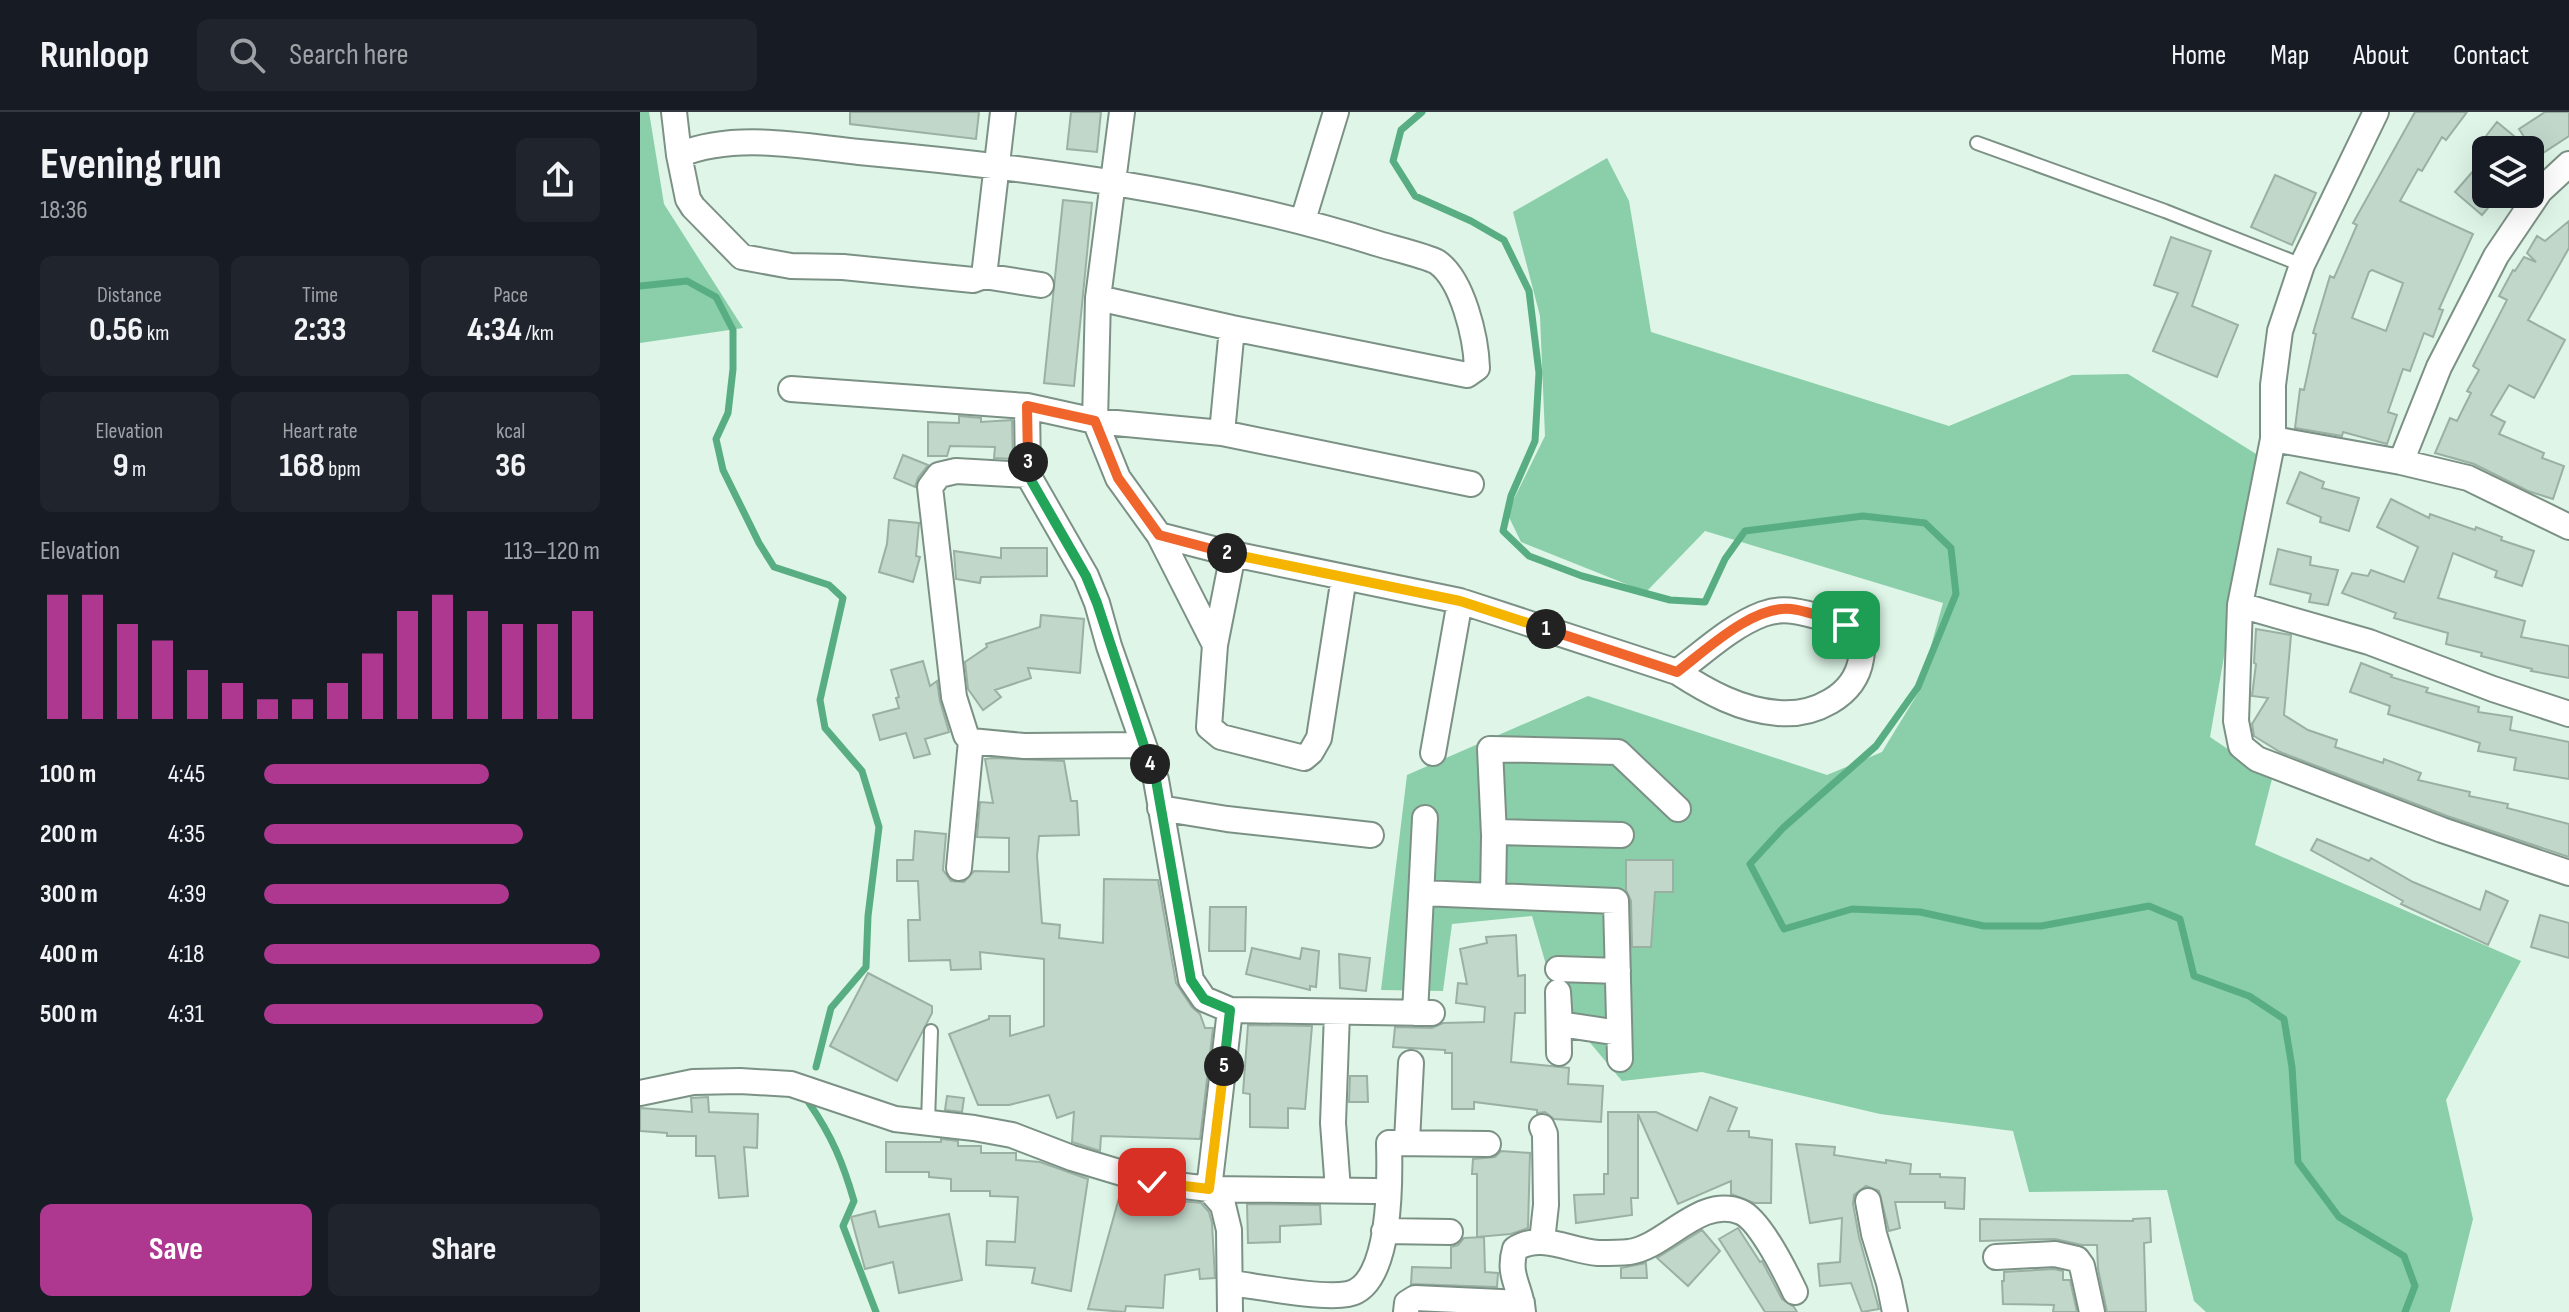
<!DOCTYPE html>
<html lang="en">
<head>
<meta charset="utf-8">
<style>
	:root { --surface:#171b24; --page:#20242c; --text:#f1f3f6; --muted:#9ea1a6; --line:#363941; --accent:#ae3890 }
	body { margin:0; font-family:"Sofia Sans Condensed",sans-serif; background:var(--page); color:var(--text); height:100vh; display:flex; flex-direction:column; font-size:30px; white-space:nowrap }
	* { box-sizing:border-box; margin:0 }
	p { font-size:26px; color:var(--muted) }
	.icon { flex:none; width:44px; height:44px; fill:none; stroke:currentColor; stroke-width:2; stroke-linecap:round; stroke-linejoin:round }
	.map { position:relative; flex:1; overflow:hidden }
	.sheet { display:flex; flex-direction:column; background:var(--surface); width:640px }
	.sheet>* { flex:none }
	.buttons { position:absolute; left:1832px; top:24px; display:grid; gap:16px }
	.buttons a { display:grid; place-items:center; width:72px; height:72px; border-radius:12px; background:var(--surface); box-shadow:0 8px 32px #0002; font-size:40px }
	.pin { position:absolute; display:grid; place-items:center; width:68px; height:68px; color:#fff; margin:-34px; border-radius:16px; box-shadow:0 4px 12px #0006 }
	.km { position:absolute; width:40px; height:40px; margin:-20px; border-radius:50%; background:#222; color:#fff; font-size:22px; line-height:40px; text-align:center }
	.round { display:grid; place-items:center; flex:none; width:84px; height:84px; border-radius:12px; background:var(--page) }
	.overview { display:flex; align-items:center; justify-content:space-between; height:136px; padding:0 40px }
	h1 { font-size:44px; font-weight:700; line-height:60px }
	.metrics { display:grid; grid-template-columns:repeat(3,1fr); gap:12px; height:136px; padding:8px 40px }
	.metrics div { display:grid; align-content:center; border-radius:12px; background:var(--page); text-align:center }
	.metrics b { font-size:34px; font-weight:700 }
	.metrics small { font-size:22px; font-weight:400 }
	.metrics p { font-size:22px }
	.chart { height:224px; padding:16px 40px }
	.chart p { display:flex; justify-content:space-between }
	.chart svg { width:100%; height:144px; margin-top:8px; stroke:var(--accent); stroke-width:6 }
	.button { display:flex; gap:16px; margin-top:auto; padding:16px 40px }
	.button a { flex:1; height:92px; border-radius:12px; background:var(--accent); color:#fff; font-size:32px; font-weight:700; line-height:92px; text-align:center }
	.button a+a { background:var(--page); color:var(--text) }
	ul { padding:0 40px; list-style:none; font-size:26px }
	li { display:grid; grid-template-columns:128px 96px 1fr; align-items:center; height:60px }
	li i { height:20px; border-radius:10px; background:var(--accent) }
	header { display:flex; align-items:center; gap:48px; box-sizing:border-box; height:112px; padding:0 40px; background:var(--surface); border-bottom:2px solid var(--line) }
	header strong { font-size:38px }
	nav { display:flex; gap:44px; margin-inline-start:auto; font-size:28px }
	.search { width:560px; height:72px; background:var(--page); display:flex; align-items:center; gap:20px; box-sizing:border-box; padding:0 28px; border-radius:12px; color:var(--muted); font-size:30px }
	main { display:flex; flex:1; min-height:0 }
	.map>svg:first-child { display:block }
</style>
</head>
<body>
<header>
<strong>Runloop</strong>
<div class="search"><svg class="icon" aria-label="search" viewBox="0 0 24 24"><circle cx="10" cy="10" r="6"/><path d="M15 15l6 6"/></svg>Search here</div>
<nav><a>Home</a><a>Map</a><a>About</a><a>Contact</a></nav>
</header>
<main>
<section class="sheet">
<div class="overview"><div><h1>Evening run</h1><p>18:36</p></div><a class="round"><svg class="icon" aria-label="share" viewBox="0 0 24 24"><path d="M12 15V3M7 8l5-5 5 5M5 13v7h14v-7"/></svg></a></div>
<div class="metrics">
<div><p>Distance</p><b>0.56<small> km</small></b></div>
<div><p>Time</p><b>2:33</b></div>
<div><p>Pace</p><b>4:34<small> /km</small></b></div>
</div>
<div class="metrics">
<div><p>Elevation</p><b>9<small> m</small></b></div>
<div><p>Heart rate</p><b>168<small> bpm</small></b></div>
<div><p>kcal</p><b>36</b></div>
</div>
<div class="chart"><p><span>Elevation</span>113–120 m</p>
<svg viewBox="0 0 160 44" preserveAspectRatio="none"><path d="M5 44V6M15 44V6M25 44V15M35 44V20M45 44V29M55 44V33M65 44V38M75 44V38M85 44V33M95 44V24M105 44V11M115 44V6M125 44V11M135 44V15M145 44V15M155 44V11"/></svg>
</div>
<ul>
<li><b>100 m</b>4:45<i style="width:67%"></i></li>
<li><b>200 m</b>4:35<i style="width:77%"></i></li>
<li><b>300 m</b>4:39<i style="width:73%"></i></li>
<li><b>400 m</b>4:18<i style="width:100%"></i></li>
<li><b>500 m</b>4:31<i style="width:83%"></i></li>
</ul>
<div class="button"><a>Save</a><a>Share</a></div>
</section>
<div class="map">
<svg width="1929" height="1200" viewBox="0 0 1929 1200">
	<rect width="100%" height="100%" fill="#def5e7"/>
	<path fill="#8acfa9" d="M0,0H9L24,92L103,216L0,231Z
		M967,46L989,89L1011,220L1309,314L1432,263L1488,262L1629,350L1602,441L1570,625L1632,667L1615,733L1881,849L1806,988L1833,1107L1810,1200H1566L1554,1189L1527,1078L1389,1080L1373,1019L1240,1002L1062,960L982,969L917,891L892,804L812,812L803,879L741,878L767,663L948,584L1187,663L1242,640L1278,581L1303,491L1065,419L1006,480L881,430L867,401L905,324L900,204L873,100Z"/>
	<g fill="none" stroke-linecap="round" stroke-linejoin="round">
		<path stroke="#58ae82" stroke-width="7" d="M782,0L761,18L753,49L775,84L831,109L864,128L889,179L899,261L895,329L871,384L863,419L889,444L942,464L1030,488L1065,490L1085,447L1105,419L1223,404L1285,411L1311,436L1316,482L1278,575L1236,634L1143,716L1110,752L1144,817L1212,797L1280,800L1344,814H1401L1509,794L1540,807L1554,864L1609,884L1644,907L1652,955L1658,1050L1699,1105L1764,1144L1775,1174L1765,1200
			M0,174L47,169L76,185L93,218V257L88,301L76,327L83,358L119,431L134,455L189,473L203,486L180,588L185,616L222,659L239,715L228,804L226,855L191,896L176,955
			M169,991C192,1024 203,1051 214,1089L203,1114L236,1200"/>
	</g>
	<path fill="#c1d7ca" stroke="#9ab0a3" stroke-width="2" fill-rule="evenodd" d="M210,0H339L336,27L210,12Z
		M431,0H461L457,40L427,37Z
		M1775,0H1827L1806,28L1802,25L1782,59L1778,57L1760,89L1833,122L1799,197L1803,198L1793,225L1784,221L1770,259L1763,257L1748,300L1757,303L1747,332L1703,320L1702,324L1655,316L1660,277L1664,278L1676,222L1673,221L1690,164L1694,166L1717,113L1713,111ZM1732,158L1763,171L1746,219L1712,206L1729,160Z
		M1905,0H1929V24L1897,45L1879,17Z
		M1857,10L1891,38H1863L1846,24Z
		M1846,44V78L1840,82H1860L1842,103L1815,80Z
		M1635,63L1676,81L1652,133L1611,115Z
		M423,88L452,91L434,274L404,271Z
		M1929,109V136L1888,208L1925,228L1894,286L1869,273L1851,303L1865,310L1859,322L1904,341L1902,346L1924,354L1913,387L1888,379L1834,352L1795,341L1810,306L1817,309L1831,281L1827,279L1839,258L1833,254L1867,188L1859,184L1873,158L1875,159L1884,145L1896,150L1887,141L1897,124L1905,129Z
		M1531,125L1571,139L1552,194L1598,213L1577,265L1513,239L1538,181L1514,173Z
		M319,304L341,306V310L372,308L373,347L354,346L355,335L310,334L307,344H288V310L319,311Z
		M263,343L288,353L278,366L275,375L254,366Z
		M1660,360L1684,370L1682,376L1719,386L1709,419L1680,410L1681,405L1647,391Z
		M1751,387L1789,406L1790,402L1835,418L1836,415L1862,425L1861,428L1894,439L1882,474L1855,465L1857,459L1813,441L1798,486L1885,509L1881,525L1929,534V566L1891,559L1892,557L1841,544L1842,541L1806,532L1808,521L1754,506L1756,501L1702,481L1712,461L1728,464L1731,458L1764,470L1778,435L1737,415Z
		M249,408L279,411L276,444L280,445L273,470L239,460L247,432Z
		M361,436H407V464L341,465L340,471L316,467L314,439L361,446Z
		M1638,437L1671,445L1670,453L1698,458L1688,493L1669,490L1671,482L1630,472Z
		M401,503L444,507L440,561L388,556L391,566L355,578L361,585L343,598L328,577L325,550L347,535L346,532L400,515Z
		M1616,517L1651,523L1644,603L1668,618L1697,628L1695,635L1743,651L1744,647L1781,661L1778,668L1830,680L1829,684L1868,692L1867,696L1929,712V745L1807,704L1640,640L1614,624L1612,612L1628,586L1612,584L1616,552L1614,551Z
		M283,549L290,574L297,569L300,589L309,620L285,627L290,642L274,646L266,621L240,628L233,603L259,596L256,586L259,585L251,558Z
		M1721,551L1752,563L1751,565L1788,576L1786,580L1839,595L1838,600L1872,605L1870,618L1929,630V667L1874,658L1876,646L1838,639L1840,631L1748,602L1750,594L1710,580Z
		M352,646L424,649L431,689H437L439,723L399,724L397,744L402,811L420,813L419,826L463,831L464,767L518,768L536,871L552,895L560,902L565,916H573L560,1027L461,1024L460,1039L432,1030L434,1000L417,1006L409,983L369,993H338L309,922L349,907V904H370V924L404,914V847L340,840L341,857L311,858L310,848L269,849L268,808H280L278,769H257V748H273L275,719L306,722L303,758L311,769L324,770L334,759L369,760V726L337,725L340,690L353,691L345,647Z
		M1677,727L1729,749L1731,746L1773,770L1840,798L1846,779L1868,789L1848,833L1761,792L1763,789L1671,738Z
		M986,748H1033V780H1015L1011,835H992L991,789L986,778Z
		M570,795H606L605,839H569Z
		M1900,803L1929,811V846L1891,835Z
		M876,823L878,864L885,863V901H875L871,950L929,956L928,972L963,974L961,1010L914,1007L905,1000L897,1001V998L834,990V997H812V941H805V938L753,935L755,915L792,916L803,911L844,910L845,895L816,891L818,871L827,872L820,837L847,831L846,825Z
		M612,836L660,847L662,836L679,839L676,875L670,874V878L606,862Z
		M699,842L730,846L726,879L700,876Z
		M228,861L292,894V901L257,969L190,934Z
		M608,913L672,914L665,997L648,996V1016L610,1015V982L603,981Z
		M710,964H727L728,990H709Z
		M307,984L324,986L322,1000L305,998Z
		M68,985L69,1000L118,1002L117,1036L104,1035L108,1084L79,1086L75,1044H56V1024H27V1021L0,1019V996L52,1000L51,986Z
		M1070,985L1097,996L1088,1019H1109V1025L1132,1028L1131,1091H1114L1091,1082V1069L1038,1092L998,1002V1086H991L992,1103L936,1111L934,1083L964,1082V1062H968V1000H1016L1057,1019Z
		M301,1027L318,1029V1034H341V1041H376V1048L400,1050L448,1067L431,1179L392,1171L395,1156L346,1153L347,1129L375,1130L378,1085L350,1084V1079H311V1067L289,1065V1060H246V1030H301Z
		M1156,1032L1195,1035L1194,1043L1246,1051V1048L1271,1052L1270,1062H1300V1065L1325,1066L1324,1097L1305,1096V1090H1255L1260,1116L1249,1119L1239,1079L1226,1074L1214,1083L1213,1092L1219,1125L1239,1197L1222,1200L1211,1171L1180,1174L1178,1152L1200,1150L1202,1106L1170,1111Z
		M861,1039L890,1041L888,1116L871,1122L837,1125V1062H832L833,1047L855,1045Z
		M479,1086L510,1094L513,1086L541,1095V1089L561,1091L569,1100L572,1111L575,1166L560,1167L559,1157L525,1163L523,1196L486,1194L485,1200L448,1197Z
		M607,1092L680,1093L681,1112L640,1114V1130L608,1131Z
		M235,1099L239,1115L309,1102L322,1168L259,1181L253,1150L225,1157L211,1105Z
		M1510,1106L1511,1130L1504,1131L1506,1200H1467L1458,1157L1457,1133H1442L1415,1127L1340,1129V1107L1493,1109V1107Z
		M1098,1116L1120,1150L1122,1149L1142,1187L1154,1195L1157,1200H1125L1079,1127Z
		M1062,1118L1080,1139L1048,1174L1017,1146Z
		M844,1125L845,1160L858,1161L857,1175L771,1172L772,1155L811,1156V1135L818,1133L824,1126Z
		M1006,1151L1007,1166H981V1156Z
		M1414,1157L1423,1159V1168H1430L1437,1200H1413L1414,1193L1363,1192L1362,1169H1364V1160Z"/>
	<g fill="none" stroke-linecap="round" stroke-linejoin="round">
		<defs>
			<path id="lane" d="M1337,31L1525,99L1662,153
				M288,1010L291,919"/>
			<path id="street" d="M34,0L39,43
				M482,0L458,186L455,309L478,366L519,423L593,442L820,489L1037,560C1064,540 1091,514 1123,502C1142,495 1157,499 1176,504C1189,508 1205,510 1215,519C1223,527 1223,537 1221,547C1215,585 1173,604 1138,601C1100,598 1068,580 1037,560
				M1736,0L1662,153L1640,219L1633,273V327L1600,493L1596,609L1601,634L1617,647L1802,718L1929,761
				M663,108L696,0
				M344,164L363,0
				M401,173L344,164L333,168L203,155L151,154L102,145L53,95L48,87L39,43C94,20 161,34 219,40C394,56 571,79 739,132C752,136 786,144 797,150C823,168 836,226 837,256L827,263L592,216L458,186
				M151,277L387,294L455,309L582,321L831,372
				M387,294L388,363L446,464L457,491L469,534L516,668L551,868L564,887L590,898L569,1077L583,1093L589,1118L590,1200
				M582,321L592,216
				M1633,327L1761,350L1828,366L1929,415
				M1761,350L1799,255L1856,144L1900,79L1929,52
				M519,423L575,533L593,442
				M1600,493L1729,530L1853,577L1929,602
				M575,533L569,615L581,625L664,646L671,640L679,626L704,465
				M331,629L384,634L503,633
				M793,641L820,489
				M520,696L587,707L731,723
				M854,723L850,637L978,640L1038,697
				M319,756L331,629L326,623L314,585L290,375L299,363L316,359L388,363
				M782,781L853,784L854,726L857,720L981,723
				M853,784L976,789L980,947
				M918,857L978,859
				M590,898L792,901
				M697,901L693,1011L698,1078
				M775,901L785,706
				M919,941L918,880L920,912L979,921
				M0,981L53,970L100,969L151,972L255,1007L334,1016L372,1023L432,1046L512,1070L569,1077L735,1079
				M902,1015L905,1022L906,1093L902,1129
				M767,1029L771,951
				M1228,1089L1234,1122L1249,1171L1255,1200
				M744,1119L810,1120
				M1356,1145L1415,1142L1437,1147L1442,1154L1452,1200
				M591,1171C621,1175 681,1187 708,1182C752,1174 750,1066 749,1031L848,1032
				M766,1200L767,1191L775,1186L882,1191
				M883,1200C881,1175 867,1164 875,1137C901,1120 930,1139 958,1141C968,1141 979,1141 989,1140C1026,1135 1060,1083 1101,1100C1120,1108 1146,1161 1155,1180"/>
		</defs>
		<use href="#lane" stroke="#7c9185" stroke-width="16"/>
		<use href="#street" stroke="#7c9185" stroke-width="28"/>
		<use href="#lane" stroke="#fff" stroke-width="12"/>
		<use href="#street" stroke="#fff" stroke-width="24"/>
	</g>
	<g fill="none" stroke-linecap="round" stroke-linejoin="round">
		<defs>
			<path id="split-1" d="M906,517L1037,560C1066,538 1113,493 1151,497C1170,499 1189,508 1206,513"/>
			<path id="split-2" d="M587,441L820,489L906,517"/>
			<path id="split-3" d="M388,350L387,294L455,309L478,366L519,423L587,441"/>
			<path id="split-4" d="M388,350V363L446,464L457,491L510,652"/>
			<path id="split-5" d="M510,652L516,668L551,868L564,887L590,898L584,954"/>
			<path id="split-6" d="M512,1070L569,1077L584,954"/>
		</defs>
		<use href="#split-1" stroke="#fff" stroke-width="16"/>
		<use href="#split-2" stroke="#fff" stroke-width="16"/>
		<use href="#split-3" stroke="#fff" stroke-width="16"/>
		<use href="#split-4" stroke="#fff" stroke-width="16"/>
		<use href="#split-5" stroke="#fff" stroke-width="16"/>
		<use href="#split-6" stroke="#fff" stroke-width="16"/>
		<use href="#split-1" stroke="#f0652b" stroke-width="10"/>
		<use href="#split-2" stroke="#f5b400" stroke-width="10"/>
		<use href="#split-3" stroke="#f0652b" stroke-width="10"/>
		<use href="#split-4" stroke="#22a559" stroke-width="10"/>
		<use href="#split-5" stroke="#22a559" stroke-width="10"/>
		<use href="#split-6" stroke="#f5b400" stroke-width="10"/>
	</g>
</svg>
<div class="buttons">
<a><svg class="icon" aria-label="layers" viewBox="0 0 24 24"><path d="M12 4l9 5-9 5-9-5zM3 14l9 5 9-5"/></svg></a>
</div>
<div class="pin" style="left:1206px;top:513px;background:#1e9e55"><svg class="icon" aria-label="arrive" viewBox="0 0 24 24"><path d="M6 21V4h12l-3 4 3 4H6"/></svg></div>
<div class="pin" style="left:512px;top:1070px;background:#d93025"><svg class="icon" aria-label="check" viewBox="0 0 24 24"><path d="M5 12l5 5 9-10"/></svg></div>
<b class="km" style="left:906px;top:517px">1</b>
<b class="km" style="left:587px;top:441px">2</b>
<b class="km" style="left:388px;top:350px">3</b>
<b class="km" style="left:510px;top:652px">4</b>
<b class="km" style="left:584px;top:954px">5</b>
</div>
</main>
</body>
</html>
